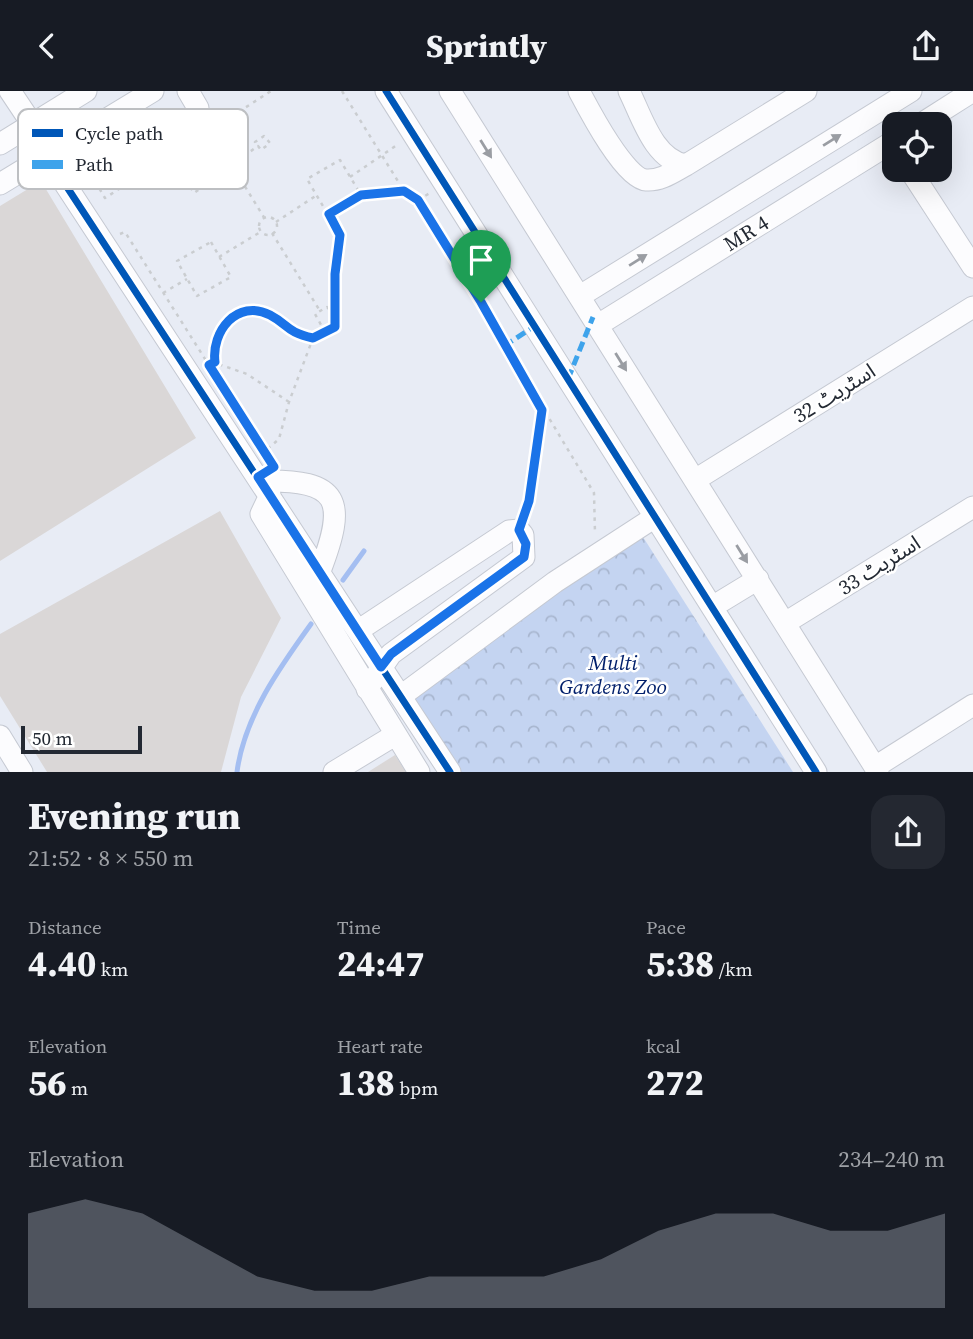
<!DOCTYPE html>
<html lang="en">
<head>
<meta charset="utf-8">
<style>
	:root { --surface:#171b24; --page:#242831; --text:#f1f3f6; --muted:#9ea1a6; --accent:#686d77 }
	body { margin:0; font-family:"Source Serif 4","Noto Sans Arabic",serif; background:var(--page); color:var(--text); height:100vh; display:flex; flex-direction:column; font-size:26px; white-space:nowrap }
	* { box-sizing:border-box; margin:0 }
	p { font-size:23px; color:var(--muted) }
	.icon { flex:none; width:38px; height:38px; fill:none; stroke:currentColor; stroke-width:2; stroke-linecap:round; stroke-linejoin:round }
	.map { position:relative; height:681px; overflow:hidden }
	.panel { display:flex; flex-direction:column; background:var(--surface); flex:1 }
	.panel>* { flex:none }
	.fabs { position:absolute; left:882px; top:21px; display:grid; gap:14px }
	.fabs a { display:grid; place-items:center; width:70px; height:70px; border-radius:14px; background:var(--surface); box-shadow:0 7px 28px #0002; font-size:35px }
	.scale { position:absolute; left:21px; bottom:18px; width:121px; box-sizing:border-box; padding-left:7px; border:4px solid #232933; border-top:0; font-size:19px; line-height:24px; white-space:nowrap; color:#232933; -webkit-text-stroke:5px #fff; paint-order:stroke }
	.pin { position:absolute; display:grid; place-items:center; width:60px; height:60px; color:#fff; margin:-72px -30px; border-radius:50% 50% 50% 0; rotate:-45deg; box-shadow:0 0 7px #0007 }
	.pin .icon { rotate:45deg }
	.round { display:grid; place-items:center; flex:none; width:74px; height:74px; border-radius:21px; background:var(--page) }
	.headline { display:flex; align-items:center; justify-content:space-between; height:119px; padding:0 28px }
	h1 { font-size:38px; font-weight:800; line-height:52px }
	.stats { display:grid; grid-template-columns:repeat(3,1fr); gap:10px; height:119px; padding:7px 28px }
	.stats div { display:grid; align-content:center }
	.stats b { font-size:35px; font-weight:800 }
	.stats small { font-size:19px; font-weight:400 }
	.stats p { font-size:19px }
	.chart { height:196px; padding:14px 28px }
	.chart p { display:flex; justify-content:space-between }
	.chart svg { width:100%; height:126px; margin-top:7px; fill:var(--accent); opacity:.7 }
	header { display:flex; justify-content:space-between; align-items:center; height:91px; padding:0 28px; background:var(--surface); font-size:32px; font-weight:800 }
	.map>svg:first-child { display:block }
</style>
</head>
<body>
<header><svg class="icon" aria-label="back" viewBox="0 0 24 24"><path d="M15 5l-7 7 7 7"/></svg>Sprintly<svg class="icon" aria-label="share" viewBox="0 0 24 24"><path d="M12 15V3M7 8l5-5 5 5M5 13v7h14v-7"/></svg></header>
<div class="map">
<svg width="973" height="681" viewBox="0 0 973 681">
	<defs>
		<pattern id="park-crowns" width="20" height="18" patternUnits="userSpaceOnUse" patternTransform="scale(1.75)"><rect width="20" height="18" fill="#c4d4f1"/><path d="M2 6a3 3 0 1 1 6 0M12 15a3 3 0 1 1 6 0" fill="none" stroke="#a8b6cf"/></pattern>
	</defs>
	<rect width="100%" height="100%" fill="#e8ecf5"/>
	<path fill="url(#park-crowns)" d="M643,446L793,681H449L401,605Z"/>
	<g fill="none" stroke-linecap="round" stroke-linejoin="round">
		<path stroke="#a4bef1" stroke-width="5" d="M343,489L364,460
			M237,681C244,626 280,576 311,533"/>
	</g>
	<path fill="#dad7d7" d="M41,90L196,347L0,470V115Z
		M220,420L281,527L241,606L221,681H47L0,605V543Z
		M395,664L406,681H368Z"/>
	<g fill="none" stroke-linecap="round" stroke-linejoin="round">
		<defs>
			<path id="minor" d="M10,0L32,33
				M188,0L198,17
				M386,0L816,681
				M450,0L878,681
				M579,0C589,19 625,88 646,89C661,90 673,81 686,74
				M629,0C642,26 654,69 686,74L806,0
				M921,33L973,0
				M0,53L86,0
				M46,64L450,681
				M910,79L973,176
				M0,93L153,0
				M580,205L911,0
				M598,234L894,50
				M695,389L973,216
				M261,390C341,388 347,410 320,480
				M270,404L261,423L419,681
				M712,516L758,488
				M785,532L973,416
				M359,539L509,440L519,439L523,444L524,466L391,563L367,598
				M401,605L555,491L655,426
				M0,645L22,681
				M875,676L973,614
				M334,681L395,644"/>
		</defs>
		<use href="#minor" stroke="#c5c9d2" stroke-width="23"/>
		<path stroke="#cacdd0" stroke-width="2.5" stroke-dasharray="3.5 5" stroke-linecap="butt" d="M342,0L404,100
			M209,39L225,66
			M232,62L242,77L229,85L219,70Z
			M237,70L258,55L261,59L270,52L264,45L255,51L258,55
			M99,74L95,90L105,107L271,0
			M236,81L265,128
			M350,86L397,54
			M198,87L204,95L194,102L189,94Z
			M201,92L224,77
			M362,104L404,100L418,109L594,402L595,442
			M418,109L430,102
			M259 135a9 9 0 1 1 18 0a9 9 0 1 1-18 0Z
			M276,131L317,104
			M272,142L320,220
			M120,143L125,141L251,341
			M211,151L231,186L197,205L177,170Z
			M219,166L262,140
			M163,202L187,188
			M325,241L315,223L327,216L334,224
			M289,311L247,283L218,273L215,271C212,241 237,207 270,224C290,234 286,241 313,247L335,236V183L340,144L307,88L340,69L361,104L329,123
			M266,364L264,361L279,348L289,311L313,247
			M524,423L542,319"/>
		<use href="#minor" stroke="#fcfcfe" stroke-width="21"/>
		<path stroke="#3ea3eb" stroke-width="5" stroke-dasharray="10 5" stroke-linecap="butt" d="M504,255L535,235
			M568,288L593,226"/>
		<defs>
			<path id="cycleway" d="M386,0L816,681
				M46,64L450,681"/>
		</defs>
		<use href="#cycleway" stroke="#fff" stroke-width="11"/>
		<use href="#cycleway" stroke="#0057b8" stroke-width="7"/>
	</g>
	<defs><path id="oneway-solid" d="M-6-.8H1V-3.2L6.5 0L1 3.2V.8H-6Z" transform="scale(1.75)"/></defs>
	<g fill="#9a9da3">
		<use href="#oneway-solid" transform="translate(832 49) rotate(-32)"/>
		<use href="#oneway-solid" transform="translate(486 58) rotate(58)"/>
		<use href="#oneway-solid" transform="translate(638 169) rotate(-32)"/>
		<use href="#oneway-solid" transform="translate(621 271) rotate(58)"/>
		<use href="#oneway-solid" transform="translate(742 463) rotate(58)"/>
	</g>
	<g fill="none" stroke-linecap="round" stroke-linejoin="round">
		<defs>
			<path id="route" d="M404,100L418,109L481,211L542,319L529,410L519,439L526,453L524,466L391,563L381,576L258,386L274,376L209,274L215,271C211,241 237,207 270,224C289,234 286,241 313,247L335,236V183L340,144L329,123L361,104Z"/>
		</defs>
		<use href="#route" stroke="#fff" stroke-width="14"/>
		<use href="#route" stroke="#1a73e8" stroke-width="9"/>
	</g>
	<g text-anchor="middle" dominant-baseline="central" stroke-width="5" stroke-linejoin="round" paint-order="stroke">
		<g font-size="21" fill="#232933" stroke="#fff">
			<text transform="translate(746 142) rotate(-32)">MR 4</text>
			<text transform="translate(834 302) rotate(-32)">اسٹریٹ 32</text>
			<text transform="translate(879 474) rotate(-32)">اسٹریٹ 33</text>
		</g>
		<g font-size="21" font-style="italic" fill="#011f6b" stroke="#fff">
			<text x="613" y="571">Multi<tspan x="613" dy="24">Gardens Zoo</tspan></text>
		</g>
	</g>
	<rect x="18" y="18" width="230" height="80" rx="10" fill="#fff" stroke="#bdbfc2" stroke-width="2"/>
	<rect x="32" y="38" width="31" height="8" fill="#0057b8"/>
	<rect x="32" y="69" width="31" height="9" fill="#3ea3eb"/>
	<g font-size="19" fill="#232933">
		<text x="75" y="49">Cycle path</text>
		<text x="75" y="80">Path</text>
	</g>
</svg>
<div class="fabs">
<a><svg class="icon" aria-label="locate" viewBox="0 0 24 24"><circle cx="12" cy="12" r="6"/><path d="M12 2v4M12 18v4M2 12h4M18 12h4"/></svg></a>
</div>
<div class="scale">50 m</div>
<div class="pin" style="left:481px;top:211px;background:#1e9e55"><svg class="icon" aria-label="arrive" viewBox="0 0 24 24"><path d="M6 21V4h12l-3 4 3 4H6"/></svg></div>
</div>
<section class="panel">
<div class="headline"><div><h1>Evening run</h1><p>21:52 · 8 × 550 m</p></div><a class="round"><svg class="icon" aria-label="share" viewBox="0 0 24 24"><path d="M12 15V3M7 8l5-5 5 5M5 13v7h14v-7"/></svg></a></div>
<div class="stats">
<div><p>Distance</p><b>4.40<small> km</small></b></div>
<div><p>Time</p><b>24:47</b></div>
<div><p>Pace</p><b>5:38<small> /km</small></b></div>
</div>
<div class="stats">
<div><p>Elevation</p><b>56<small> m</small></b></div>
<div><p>Heart rate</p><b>138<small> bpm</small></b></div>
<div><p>kcal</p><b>272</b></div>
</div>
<div class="chart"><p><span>Elevation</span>234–240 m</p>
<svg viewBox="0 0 160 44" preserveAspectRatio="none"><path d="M0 44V11L10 6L20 11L30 22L40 33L50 38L60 38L70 33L80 33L90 33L100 27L110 17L120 11L130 11L140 17L150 17L160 11V44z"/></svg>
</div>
</section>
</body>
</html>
